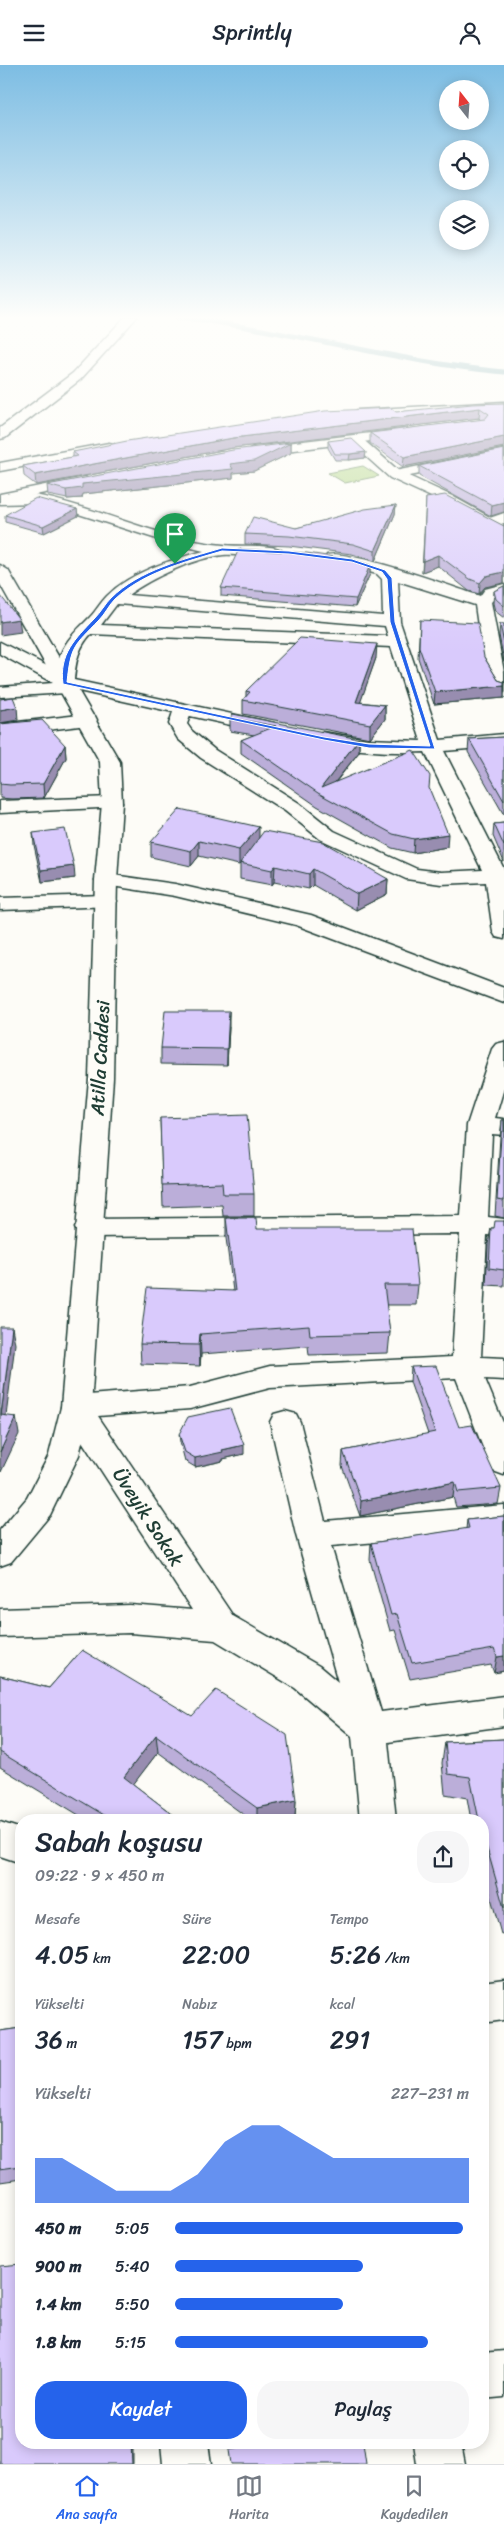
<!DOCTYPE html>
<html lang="tr">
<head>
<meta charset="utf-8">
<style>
	:root { --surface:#fff; --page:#f6f6f7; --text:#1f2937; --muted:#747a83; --line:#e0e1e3; --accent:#2563eb }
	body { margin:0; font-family:Sriracha,sans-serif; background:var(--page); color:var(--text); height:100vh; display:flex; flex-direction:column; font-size:19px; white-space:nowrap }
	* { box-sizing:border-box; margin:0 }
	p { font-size:16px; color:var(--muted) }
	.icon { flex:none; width:28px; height:28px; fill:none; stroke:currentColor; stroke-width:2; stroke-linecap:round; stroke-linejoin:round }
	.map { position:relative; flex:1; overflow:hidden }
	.drawer { position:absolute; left:15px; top:1749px; width:474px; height:635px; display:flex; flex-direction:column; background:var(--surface); border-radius:20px; box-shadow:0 2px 12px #0003 }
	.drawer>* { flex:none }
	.needle { width:32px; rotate:343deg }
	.buttons { position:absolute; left:439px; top:15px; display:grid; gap:10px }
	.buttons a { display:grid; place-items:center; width:50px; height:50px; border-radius:50%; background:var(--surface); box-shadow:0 2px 12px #0003; font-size:25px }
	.pin { position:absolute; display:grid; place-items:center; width:42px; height:42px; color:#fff; margin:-51px -21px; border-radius:50% 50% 50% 0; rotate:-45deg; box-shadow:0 0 5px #0007 }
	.pin .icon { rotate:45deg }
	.round { display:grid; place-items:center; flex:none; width:52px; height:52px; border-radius:20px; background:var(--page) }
	.head { display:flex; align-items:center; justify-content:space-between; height:85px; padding:0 20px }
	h1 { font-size:28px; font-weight:600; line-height:38px }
	.figures { display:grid; grid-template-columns:repeat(3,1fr); gap:8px; height:85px; padding:5px 20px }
	.figures div { display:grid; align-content:center }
	.figures b { font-size:25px; font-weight:600 }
	.figures small { font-size:14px; font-weight:400 }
	.figures p { font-size:14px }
	.chart { height:140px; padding:10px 20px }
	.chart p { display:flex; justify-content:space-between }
	.chart svg { width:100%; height:90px; margin-top:5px; fill:var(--accent); opacity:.7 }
	.action { display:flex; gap:10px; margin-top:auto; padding:10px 20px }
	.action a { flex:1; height:58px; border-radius:20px; background:var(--accent); color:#fff; font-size:20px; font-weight:600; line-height:58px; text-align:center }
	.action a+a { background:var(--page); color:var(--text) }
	ul { padding:0 20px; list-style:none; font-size:16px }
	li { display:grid; grid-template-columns:80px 60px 1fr; align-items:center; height:38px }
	li i { height:12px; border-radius:6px; background:var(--accent) }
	header { display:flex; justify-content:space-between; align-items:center; height:65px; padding:0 20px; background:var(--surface); font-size:22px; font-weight:600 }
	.menu { display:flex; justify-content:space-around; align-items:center; height:70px; border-top:1px solid var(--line); background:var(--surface); font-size:14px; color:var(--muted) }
	.menu a { display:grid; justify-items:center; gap:2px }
	.menu .active { color:var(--accent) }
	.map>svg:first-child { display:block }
</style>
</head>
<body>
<header><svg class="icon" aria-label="menu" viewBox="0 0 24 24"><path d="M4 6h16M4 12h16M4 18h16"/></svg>Sprintly<svg class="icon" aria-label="person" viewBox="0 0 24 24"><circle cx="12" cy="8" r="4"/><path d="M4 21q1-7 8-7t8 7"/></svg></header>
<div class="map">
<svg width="504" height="2399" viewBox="0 0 504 2399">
	<rect width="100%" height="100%" fill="#fdfcf7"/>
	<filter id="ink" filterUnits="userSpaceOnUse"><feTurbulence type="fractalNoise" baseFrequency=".02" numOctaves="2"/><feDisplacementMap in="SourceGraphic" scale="10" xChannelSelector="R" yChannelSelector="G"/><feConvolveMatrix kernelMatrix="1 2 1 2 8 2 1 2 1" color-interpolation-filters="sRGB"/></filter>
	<g filter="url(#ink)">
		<path fill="#bad992" stroke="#6c8b63" d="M363,401L379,411L345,418L328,408Z"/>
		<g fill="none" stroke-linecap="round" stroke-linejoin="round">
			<path stroke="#589299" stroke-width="5" d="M176,252C287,264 393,297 504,307"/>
			<defs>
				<path id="street" d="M125,252H137L81,314L5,373L0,374V363L73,308Z
					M504,337V345L357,353L350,349L357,345Z
					M407,364L412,365L414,368L412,371L354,378L347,374L354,370Z
					M109,378L114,379L116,382L114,385L0,406V398Z
					M504,384V392L395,414L388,410L395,406Z
					M35,430C98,442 161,475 223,480C235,482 277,478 283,487C276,497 236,488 223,490C194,493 151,513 128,530L383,551L382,514L377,509L327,496L325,493L327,490C349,484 452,522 480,531L485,524L504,519V529L497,531L491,537L504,607V627L498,626L484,603L475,540L398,516L400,557L440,675L504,669V681L444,686L504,804V874L496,872L493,867L486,817L441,819L406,814L320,774L285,746L201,693L178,674L169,659L173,647L74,625L67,628L0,632V622L53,618L0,589V577L57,606C59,581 73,569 90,552C96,546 100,538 107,531C132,506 171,495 204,486L163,476L63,444L35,438L0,439V431ZM117,539L385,561L388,571L101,560ZM91,569L391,582L421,676L368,674L322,667L315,669L313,673L315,677C351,686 389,688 425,687L482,805L441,807L417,804L334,766L299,738L215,685L192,666L187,659L190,651L267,668L274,666L276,662L274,658L74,615C76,596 78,583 91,569Z
					M504,448V458L489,463L481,458L484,455Z
					M88,649L95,651L97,655L95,659L0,671V659Z
					M112,732L119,734L122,738L119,742L0,748V736Z
					M106,809L175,819L311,850L504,923V938L296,860L175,831L99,819L95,815L99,811Z
					M106,830L114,831L117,836L114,841L0,845V833Z
					M504,977V1023L495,1053L504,1054V1070L492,1069L488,1152L504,1154V1172L487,1170L481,1292L504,1293V1315L485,1314L504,1360V1410L493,1406L489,1398L456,1313L270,1323L190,1344L98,1351L233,1551L319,1601L338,1617L296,1470L270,1357L274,1349L285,1346L296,1349L300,1357L325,1456L504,1440V1466L331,1481L381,1647L504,1631V1661L388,1677L396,1755H360L352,1671L295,1623L215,1575L130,1568L0,1572V1544L130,1540L192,1545L65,1350L61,1342L65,1334L76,1331L190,1322L270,1301L452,1292L460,1169L88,1172L78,1169L75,1163L78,1157L88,1154L461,1151L467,1060L492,984L496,979Z
					M0,1757L21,1764V1798L0,1791Z
					M504,1915V1955L482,1958V1918Z
					M504,2286V2332L482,2334V2288Z
					M161,2378H208L211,2399H163Z
					M414,2378H461L465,2399H417Z"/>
				<path id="secondary" d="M354,370L359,371L400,407L452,431L504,460V471L442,437L390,413L351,378L253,390L246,386L253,382Z
					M85,412L92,416L90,419L0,437V429Z
					M0,500L8,505L120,697L122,738L117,815L113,1013L91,1342L79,1390L50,1450L11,1497L0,1501V1465L27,1433L49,1390L61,1342L89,1013L95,815L102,738L100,697L0,519Z"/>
			</defs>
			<use href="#street" stroke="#1f3d34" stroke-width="3"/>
			<use href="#secondary" stroke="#1f3d34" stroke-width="3"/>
			<use href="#street" fill="#fdfcf7" fill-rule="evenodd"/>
			<use href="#secondary" fill="#fdfcf7" fill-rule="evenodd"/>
		</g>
		<path fill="#bbaed9" stroke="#1f3d34" d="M504,338V382L403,402L370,378V368L481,355L479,353L233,383L36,420L24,411L23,401L73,392V387L396,347Z
			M328,376L366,387L365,393L349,395H335L328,383Z
			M291,378V388L254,406L233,408V413L83,429L82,433L67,434L48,430L47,420Z
			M504,384L491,451L419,411V401Z
			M426,433L504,461V518L485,522L479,529L469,526L438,501L422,507Z
			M396,440L395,449L375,496L352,489L289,481L245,479V469L296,463Z
			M77,444L78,451L44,468L5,457V450Z
			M370,500V509L355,542L221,531V523Z
			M504,521V553L495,546L493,538L494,526Z
			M420,555L484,592L498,615L504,617V633L434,639L418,593Z
			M500,559H504V597L499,570Z
			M376,593L360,637L385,640V654L370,673L243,649V635L246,631V626Z
			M230,653L359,674V687L336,717L429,724L447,782L413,788L392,783L317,741L241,688V675L254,670L230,666Z
			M0,659L65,680L66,693L44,733L12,734L0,733Z
			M504,672V750L468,687L469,674Z
			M504,758V797L493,771L494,759Z
			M33,768L75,813L42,817L34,780Z
			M259,773L388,814L387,829L356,845L313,820L309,824L274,817L272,820L240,814V799L239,800L199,791L191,801L151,792V777Z
			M229,962L227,1000L161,999V983Z
			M160,1053L254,1129V1151H223L222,1140L163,1142Z
			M502,1055H504V1153L495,1151L500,1072Z
			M226,1153L257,1164L418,1220L416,1240H386L390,1268L388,1288L309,1290L308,1281L201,1289L200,1301L141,1299L140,1279L233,1226L226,1173Z
			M504,1156V1221L486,1220L488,1179L491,1163H494Z
			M411,1302L459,1362L501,1423L498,1439L456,1442L453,1432L360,1451L342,1401L343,1386L428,1369L410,1317Z
			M179,1369L244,1389L223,1394V1396L195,1402L185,1396L180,1377Z
			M504,1451V1606L494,1608L491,1600L410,1614L395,1565L390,1566L370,1495L371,1478L466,1464L467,1455Z
			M82,1585L296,1735L295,1752L280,1755H251L158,1687L133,1719L180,1755H87L0,1702V1611L49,1623Z
			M504,1674V1868L501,1869L482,1800V1755H471L467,1733L445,1729L442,1698L445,1677Z
			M21,1963V2114L0,2117V1966Z"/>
		<path fill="#988db0" stroke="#1f3d34" d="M480,343L479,353L233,383L36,420L35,410L233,373Z
			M504,372V382L403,402L404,392Z
			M291,378V388L254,406L233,408V413L83,429L82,433L67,434L66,425L82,419L230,399Z
			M366,387L365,393L349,395L350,389Z
			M504,437V447L491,451L492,440Z
			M396,440L395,449L375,496V486Z
			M77,444L78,451L44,468L43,461Z
			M438,490V501L422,507L423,496Z
			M370,500V509L355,542L356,534Z
			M504,507V518L485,522L479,529L480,518L486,511Z
			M19,554L21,567L0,570V557Z
			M377,579L376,593L356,650V637Z
			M504,621V633L434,639L435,627Z
			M385,640V654L370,673V659Z
			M17,642L18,655L0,658V645Z
			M359,674V687L324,731L321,723Z
			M65,680L66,693L44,733L43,719Z
			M259,762V778L239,800V785Z
			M448,769L447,782L413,788L414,774Z
			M199,776V791L191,801V786Z
			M74,801L75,813L42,817L41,805Z
			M275,801L274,817L272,820V805Z
			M313,804V820L309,824V809Z
			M388,814L387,829L356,845L357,829Z
			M229,946V962L227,1000V984Z
			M12,1262L15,1279L4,1367L1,1350Z
			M200,1269L201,1289L200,1301L199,1280Z
			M16,1352L19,1369L1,1407L0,1401V1387Z
			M244,1380V1389L223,1394V1396L195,1402V1393L222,1385Z
			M455,1417L453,1432L360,1451L361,1436Z
			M504,1591V1606L494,1608L497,1592Z
			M156,1670L158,1687L126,1729L124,1712Z
			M296,1735L295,1752L280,1755H257V1743Z
			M131,2378H133V2399H132Z"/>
		<path fill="#d9cafc" stroke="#1f3d34" d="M504,338V372L404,392L370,368L485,354L489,349L480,343L233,373L35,410L23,401L78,391L73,387L127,376L325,346L391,343L396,347L472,339Z
			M351,373L366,387L350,389H335L328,376Z
			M291,378L254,396L230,399L233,404L82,419V423L66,425L47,420L233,385Z
			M504,384V437L492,440L419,401Z
			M445,430L504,461V507L486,511L480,518L470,514L438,490L423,496L426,433Z
			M36,433L77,444L43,461L5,450Z
			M396,440L375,486L353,479L289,471L245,469L253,452L296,463L365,444Z
			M239,484L307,488L353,495L370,500L356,534L221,523Z
			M504,521V541L496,534L494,526Z
			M0,530L19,554L0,557Z
			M420,555L478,558L484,592L498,615L504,617V621L435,627L419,582Z
			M500,559H504V579Z
			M300,573L377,579L356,637L385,640L370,659L243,635L250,627L246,626Z
			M13,632L17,642L0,645V634Z
			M233,649L359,674L321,723L413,685L430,711L429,723L448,769L414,774L393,769L318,728L241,675L276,661L230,653Z
			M42,655L65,680L43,719L10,720L0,719V659Z
			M504,672V736L469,674Z
			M180,744L259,762L239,785L199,776L191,786L151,777Z
			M504,758V781L494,759Z
			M65,764L74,801L41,805L33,768Z
			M264,766L323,777L388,814L357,829L313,804L309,809L275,801L272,805L240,798Z
			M165,946H229L227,984L161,983Z
			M247,1050L254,1129H223L222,1118L162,1120L160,1053Z
			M502,1055H504V1136L497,1135Z
			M226,1153H256L257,1164H412L418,1220H384L390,1268L310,1270L309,1261L200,1269L199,1280L140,1279L147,1223L235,1226Z
			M495,1156H504V1205L489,1203L491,1163H494Z
			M0,1262H12L1,1350L16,1352L0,1387Z
			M436,1301L459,1362L472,1360L501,1423L458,1427L455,1417L361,1436L343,1386L435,1367L411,1302Z
			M230,1343L244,1380L222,1385L223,1387L195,1393L185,1387L179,1369L188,1352Z
			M504,1451V1591L497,1592L494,1584L412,1598L397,1549L391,1550L371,1478L469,1463L467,1455Z
			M82,1585L192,1651L216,1625L287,1670L296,1735L257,1743L156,1670L124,1712L180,1755H108L109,1753L0,1687V1611L49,1623Z
			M504,1674V1843L482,1766V1755H479L470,1712L448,1709L445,1677Z
			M21,1963V2101L0,2104V1966Z
			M21,2199V2378H131L132,2399H0V2201Z
			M270,2378H363L366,2399H231L229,2385Z"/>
	</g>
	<linearGradient id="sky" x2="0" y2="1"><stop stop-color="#7dbde3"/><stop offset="0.43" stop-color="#fefefb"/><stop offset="1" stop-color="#fefefb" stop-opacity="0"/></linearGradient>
	<rect width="504" height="588" fill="url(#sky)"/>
	<path fill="#2563eb" stroke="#fff" fill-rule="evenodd" d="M222,483L289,486L352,494L385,505L392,513L395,557L435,684L369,683L324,675L63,619C59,589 75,574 94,554C101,547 105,539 111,533C139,505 185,494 222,483ZM222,486L289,489L352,497L382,507L387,514L390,557L430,681L369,679L324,672L67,617C71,580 74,581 99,555C105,549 109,540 115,534C144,507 185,497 222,486Z"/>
	<g text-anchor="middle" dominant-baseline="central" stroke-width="4" stroke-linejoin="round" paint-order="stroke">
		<g font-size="19" fill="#1f3d34" stroke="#fdfcf7">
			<text transform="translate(100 993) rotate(-87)">Atilla Caddesi</text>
			<text transform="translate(148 1452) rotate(57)">Üveyik Sokak</text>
		</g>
	</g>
</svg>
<div class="buttons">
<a><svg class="needle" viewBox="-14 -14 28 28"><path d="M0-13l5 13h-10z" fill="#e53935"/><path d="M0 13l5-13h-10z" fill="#747a83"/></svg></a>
<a><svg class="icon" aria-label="locate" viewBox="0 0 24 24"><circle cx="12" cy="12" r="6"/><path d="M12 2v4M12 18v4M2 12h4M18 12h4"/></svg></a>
<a><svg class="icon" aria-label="layers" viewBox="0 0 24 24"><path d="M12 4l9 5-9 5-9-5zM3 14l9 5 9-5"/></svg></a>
</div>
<div class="pin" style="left:175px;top:499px;background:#1e9e55"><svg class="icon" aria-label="arrive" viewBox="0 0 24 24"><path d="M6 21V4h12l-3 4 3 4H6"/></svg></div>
<section class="drawer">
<div class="head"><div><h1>Sabah koşusu</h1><p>09:22 · 9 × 450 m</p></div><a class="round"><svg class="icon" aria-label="share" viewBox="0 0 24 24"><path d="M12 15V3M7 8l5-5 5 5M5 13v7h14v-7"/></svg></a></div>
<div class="figures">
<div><p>Mesafe</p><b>4.05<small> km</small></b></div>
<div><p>Süre</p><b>22:00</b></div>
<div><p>Tempo</p><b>5:26<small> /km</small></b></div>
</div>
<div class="figures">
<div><p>Yükselti</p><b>36<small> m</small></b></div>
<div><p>Nabız</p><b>157<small> bpm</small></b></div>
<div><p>kcal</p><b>291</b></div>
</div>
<div class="chart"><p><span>Yükselti</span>227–231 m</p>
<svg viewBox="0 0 160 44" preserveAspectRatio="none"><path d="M0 44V22L10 22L20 30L30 38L40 38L50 38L60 30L70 14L80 6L90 6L100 14L110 22L120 22L130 22L140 22L150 22L160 22V44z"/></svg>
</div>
<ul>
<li><b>450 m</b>5:05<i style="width:98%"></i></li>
<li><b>900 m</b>5:40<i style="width:64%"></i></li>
<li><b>1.4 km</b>5:50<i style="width:57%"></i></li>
<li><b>1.8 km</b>5:15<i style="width:86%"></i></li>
</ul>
<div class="action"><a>Kaydet</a><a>Paylaş</a></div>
</section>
</div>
<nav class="menu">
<a class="active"><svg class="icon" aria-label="home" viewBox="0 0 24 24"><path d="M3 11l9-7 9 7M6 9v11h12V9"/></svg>Ana sayfa</a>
<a><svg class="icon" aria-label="map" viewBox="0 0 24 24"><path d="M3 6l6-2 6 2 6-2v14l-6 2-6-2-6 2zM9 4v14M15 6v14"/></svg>Harita</a>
<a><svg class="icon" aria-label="saved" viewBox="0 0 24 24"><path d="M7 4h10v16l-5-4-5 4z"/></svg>Kaydedilen</a>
</nav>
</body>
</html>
